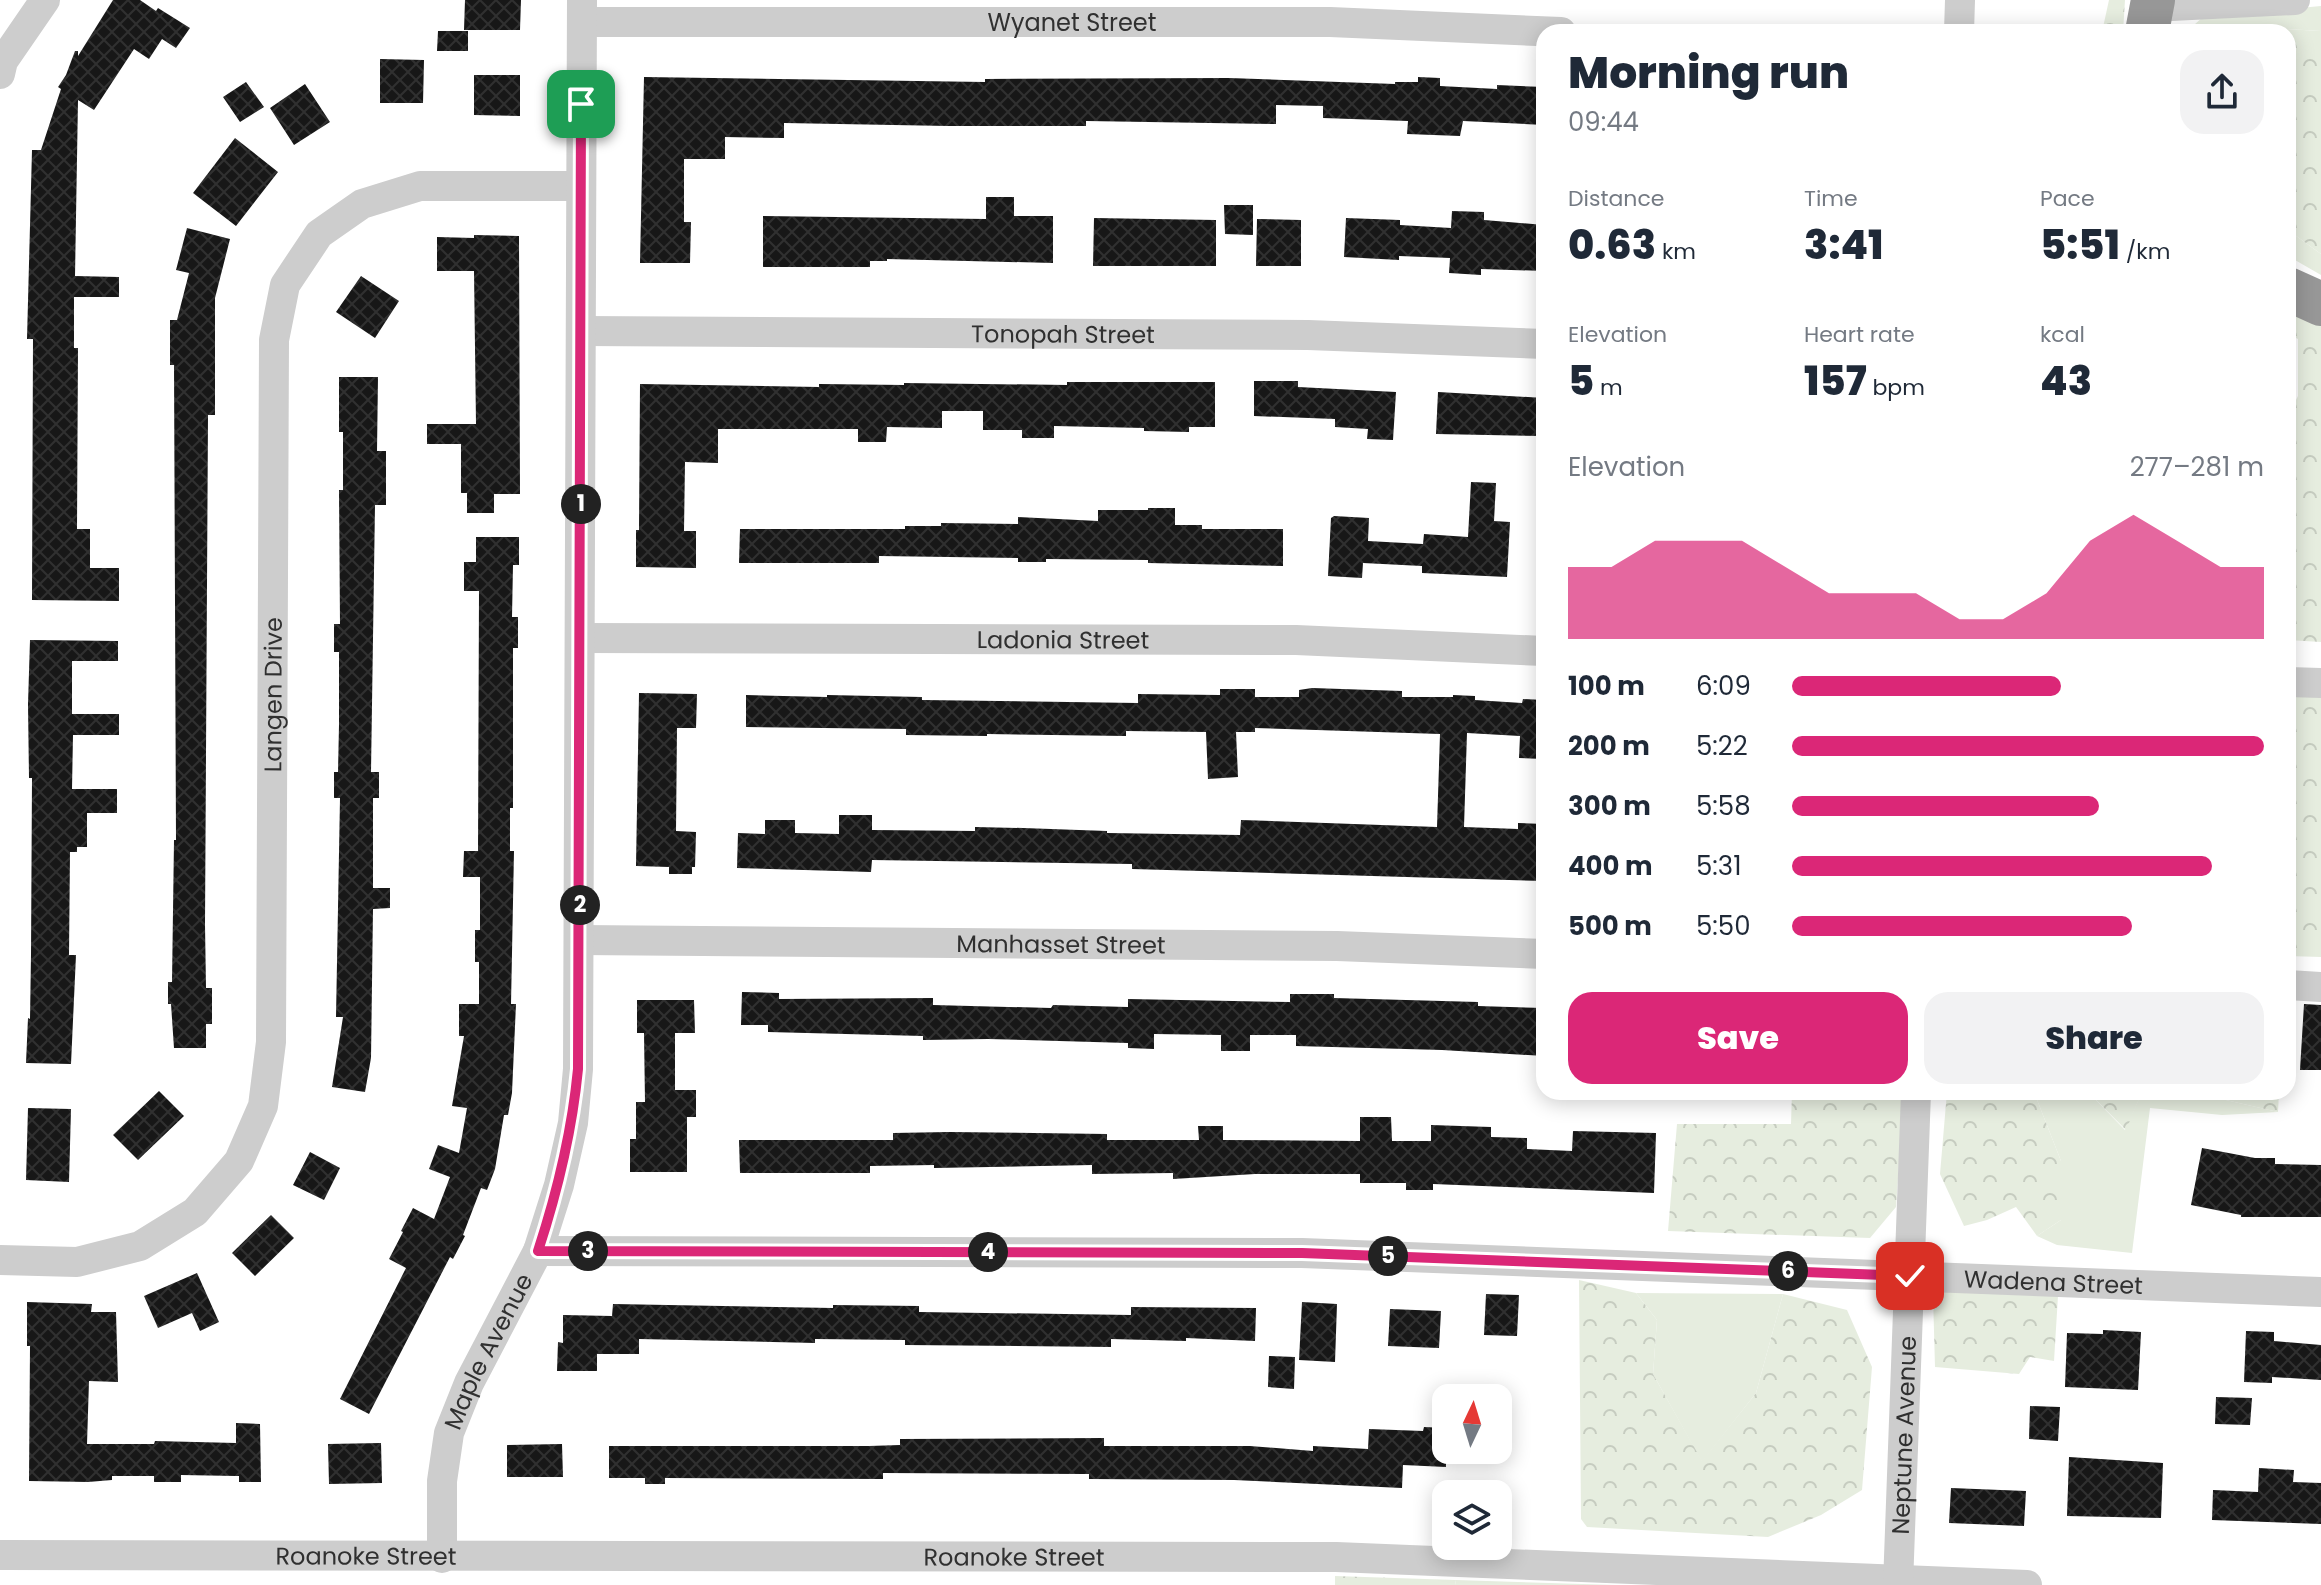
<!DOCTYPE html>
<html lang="en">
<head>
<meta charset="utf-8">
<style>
	:root { --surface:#fff; --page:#f2f2f3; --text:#1f2937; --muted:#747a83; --accent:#db2777 }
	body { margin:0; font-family:Poppins,sans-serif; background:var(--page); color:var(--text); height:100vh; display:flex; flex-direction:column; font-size:30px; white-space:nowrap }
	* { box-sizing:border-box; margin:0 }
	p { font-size:26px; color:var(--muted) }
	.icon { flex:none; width:44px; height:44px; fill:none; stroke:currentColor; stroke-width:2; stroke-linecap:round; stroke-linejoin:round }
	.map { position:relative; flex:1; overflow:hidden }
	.drawer { position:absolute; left:1536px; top:24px; width:760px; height:1076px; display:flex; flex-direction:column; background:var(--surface); border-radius:24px; box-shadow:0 4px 20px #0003 }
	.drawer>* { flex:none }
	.needle { width:52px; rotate:4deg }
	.tools { position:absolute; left:1432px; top:1384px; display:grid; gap:16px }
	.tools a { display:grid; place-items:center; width:80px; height:80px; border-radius:16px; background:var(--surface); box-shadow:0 4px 20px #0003; font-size:40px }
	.pin { position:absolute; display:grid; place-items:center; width:68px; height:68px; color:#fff; margin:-34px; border-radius:16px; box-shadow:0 4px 12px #0006 }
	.km { position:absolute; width:40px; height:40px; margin:-20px; border-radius:50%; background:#222; color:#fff; font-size:22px; line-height:40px; text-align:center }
	.round { display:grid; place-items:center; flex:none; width:84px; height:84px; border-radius:24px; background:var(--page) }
	.overview { display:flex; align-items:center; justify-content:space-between; height:136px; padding:0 32px }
	h1 { font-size:44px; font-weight:800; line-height:60px }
	.metrics { display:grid; grid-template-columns:repeat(3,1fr); gap:12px; height:136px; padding:8px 32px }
	.metrics div { display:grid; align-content:center }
	.metrics b { font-size:40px; font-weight:800 }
	.metrics small { font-size:22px; font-weight:400 }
	.metrics p { font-size:22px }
	.chart { height:224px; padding:16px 32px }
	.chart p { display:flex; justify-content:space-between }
	.chart svg { width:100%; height:144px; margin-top:8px; fill:var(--accent); opacity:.7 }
	.primary-button { display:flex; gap:16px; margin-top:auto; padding:16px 32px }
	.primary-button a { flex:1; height:92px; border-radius:24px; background:var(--accent); color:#fff; font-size:32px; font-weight:800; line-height:92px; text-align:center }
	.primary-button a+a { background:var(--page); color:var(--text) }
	ul { padding:0 32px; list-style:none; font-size:26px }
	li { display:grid; grid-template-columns:128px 96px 1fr; align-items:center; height:60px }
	li i { height:20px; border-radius:10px; background:var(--accent) }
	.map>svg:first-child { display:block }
</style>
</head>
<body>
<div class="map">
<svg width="2321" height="1585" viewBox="0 0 2321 1585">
	<defs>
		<pattern id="forest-crowns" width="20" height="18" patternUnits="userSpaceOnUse" patternTransform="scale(2)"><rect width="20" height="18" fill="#e6eddf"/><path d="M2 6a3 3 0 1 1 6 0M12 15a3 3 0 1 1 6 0" fill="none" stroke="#c6ccc0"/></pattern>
		<pattern id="building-cross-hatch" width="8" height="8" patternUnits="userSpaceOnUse" patternTransform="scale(2)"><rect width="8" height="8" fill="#171717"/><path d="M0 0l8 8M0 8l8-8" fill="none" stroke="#303030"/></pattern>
	</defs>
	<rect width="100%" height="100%" fill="#fff"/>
	<path fill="#e6eddf" d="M2321,6V31L2236,26L2212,32H2186L2203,17Z
		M2288,230L2321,254V275L2288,256Z
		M2034,1092H2088L2125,1130L2142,1092H2210L2217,1098L2278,1112L2222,1115L2150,1108L2132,1253L2057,1245L2037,1236L2061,1220V1161Z
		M1636,1293L1783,1294L1756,1393L1702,1462L1653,1374L1657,1320Z
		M1455,1580L1616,1585H1456Z"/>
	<path fill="url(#forest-crowns)" d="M2109,0H2125L2123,32H2102Z
		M2236,26L2321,31V254L2288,230V32H2212Z
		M2288,301L2321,313V642L2288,640V416L2298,396V339L2288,334Z
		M2288,694L2321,695V957L2288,956Z
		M1792,1092H1904L1896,1207L1870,1238L1668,1231L1677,1124H1791Z
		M1947,1092H2034L2061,1161V1220L2037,1236L2016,1207L1987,1220L1964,1226L1940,1174Z
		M2088,1092H2142L2126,1130Z
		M2210,1092H2279L2278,1112L2217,1098Z
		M1579,1280L1636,1293L1657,1320L1653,1374L1702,1461L1756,1393L1783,1294L1847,1310L1872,1367L1862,1490L1821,1515L1768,1537L1587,1527L1581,1519Z
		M1942,1286L2058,1296L2054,1361L2030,1357L2019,1374L1935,1367L1933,1295Z
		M1335,1576L1455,1580L1456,1585H1335Z"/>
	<path fill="url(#building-cross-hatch)" d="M113,0H140L156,11L158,8L190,28L176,48L162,39L149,59L134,49L94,110L78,100L75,276L119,277V297H74V348H78L77,529H90V568H119V601L32,600L33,339H27L32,150H41L61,89L58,87L66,75L75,51H78V56Z
		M465,0H521L520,30H464Z
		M438,31H468V51H437Z
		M380,59L424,60L423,103H380Z
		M474,75H520V116L474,115Z
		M644,77L985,82V79L1229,78L1395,84V82H1418V77L1440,78V86L1497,89V85L1544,87V125L1463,121L1460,136L1407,134L1408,121L1323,118V106L1276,105V124L1086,121V126H948L784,123V138L725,137V159H684V222H691L690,263H640Z
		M246,82L264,107L240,122L223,97Z
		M305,84L330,122L294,145L270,108Z
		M235,138L278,172L236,226L193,193Z
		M986,197H1014V216H1053V263L887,259V261H870V267H763V216L986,219Z
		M1224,205H1253V235L1225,234Z
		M1452,211L1484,212V220L1544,225V271L1481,269V275L1449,273L1450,258L1399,256V260L1344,257L1346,218L1400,220V225L1451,228Z
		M1094,218L1216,220V266H1093Z
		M1257,219L1301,220V266H1256Z
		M187,228L230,239L215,298V415H208L205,925L206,988H212V1024H206V1048H174L171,1004H168V982H172L174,840H176L174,365H170V320H177L189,273L176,270Z
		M474,235L519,236L520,494H494V513H467V493H461V444H427V424H476L474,271H437V237L474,238Z
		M361,276L399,301L375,338L336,312Z
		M339,377H378L377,451H386V505H375L371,772H379V798H373V888H390V908L373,909L371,1058L365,1092L332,1087L343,1017H336L340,798H334V772H338L339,725V652H334V624H340L339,490H343V432H339Z
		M1254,381H1298V387L1396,392L1393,440L1367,439L1368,429L1335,427V419L1254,416Z
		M1067,382H1215V427H1189V432L1144,431V428L1054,426V438H1022V430H983V411H942V428L887,427L886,442H858V429H718V463L685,462L684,531H696V568L636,567V530H639L640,384L819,387V384L904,385V383L1067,385Z
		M1438,392L1544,398V436L1436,434Z
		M1471,482L1496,483L1494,521L1510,522L1507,577L1422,573V566L1363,563L1362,578L1328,576L1331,518L1334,516L1369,518L1368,541L1423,544L1424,534L1468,537Z
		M1148,508H1175V525H1202V529H1283V566L1148,563V560L1046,559V562H1018V558L879,556V563H739L740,529H905V526H941V523L1018,524V517L1098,521V510H1148Z
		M476,537H519V565H513L512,617H518V648H513V808H510V851H514L511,1004H516L512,1093L508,1115H504L495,1169L487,1190L481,1188L463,1235L465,1236L453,1259L450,1257L369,1414L340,1399L406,1268L389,1259L403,1232L401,1231L413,1208L434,1219L450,1177L429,1169L438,1145L459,1153L467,1108L452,1106L464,1036H459V1004H479V962H475V930H480V877H463L464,851H478L479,591H464V562H476Z
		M30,640L118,641V661H72V714H119V735H73L72,789H117V813H87V847H77V852H70L69,955H76L71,1064L26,1063L28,1018L30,1019L31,955L32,778H29L28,704Z
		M1312,688L1402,691V697H1453V695L1475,696V700L1522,703L1523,699L1544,700V759L1519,758L1520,736L1467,733L1464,827L1518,829V823L1544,824V881L1132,869V864L872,860L871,872L737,868L738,833L765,834V820H795V833L839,834V815H872V830L975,831V827L1023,828L1107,831V833L1240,835L1241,820L1437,827L1440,734L1255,728V732H1236L1238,777L1208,779L1206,732L1126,731V736L987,734V736L906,735V729L746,727V695L827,697V695L922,697V700L1138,703V694L1220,695V689H1255V697H1299V690Z
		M639,693L697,694L696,728H677L676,831L696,832L695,867H692V874H669V867L636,866Z
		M742,992L779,993V999L933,998V1005L1051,1008L1053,1005L1128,1007V999L1290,1002V994H1334V998L1478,1002V1006L1544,1008V1056L1442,1050L1296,1046V1035H1250V1051H1221V1035L1154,1034V1049L1128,1048V1043L988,1039L923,1040V1036L768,1032V1025H741Z
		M637,1000H694L695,1033H675V1090H696V1117H687V1172H630V1139H636V1102H645L644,1033H637Z
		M2304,1004L2321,1005V1070H2300Z
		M159,1091L184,1116L138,1160L113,1135Z
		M28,1108L71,1109L69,1182L26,1180Z
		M1360,1117H1391L1392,1141H1431V1125L1491,1127V1137L1527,1138V1149L1572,1151L1573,1131L1656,1133L1654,1193L1433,1184V1190H1406V1183H1360V1174H1255L1173,1179V1173L1092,1174V1165L934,1168V1165L870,1166V1173H740L739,1140H893V1133L949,1132L1107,1134V1140H1199L1198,1126H1223V1140L1360,1141Z
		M2202,1148L2255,1158H2275V1164L2321,1165V1217H2241V1215L2191,1205Z
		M310,1152L340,1168L324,1200L293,1185Z
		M271,1215L294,1238L255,1276L232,1253Z
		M197,1273L219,1322L200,1331L192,1313L158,1328L144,1296Z
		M1486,1294L1519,1295L1517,1336L1484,1335Z
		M27,1302L92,1304L91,1312H116L118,1382L89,1381L87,1444H154L155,1441L236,1443V1423L260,1424L261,1482H239V1476H236L181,1475V1482H154V1476H112V1480L88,1482L29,1481L30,1346H27Z
		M1302,1302L1337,1304L1335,1362L1299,1360Z
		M613,1304L833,1308V1305L919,1306V1312L1131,1315V1307L1256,1308L1255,1341L1186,1338V1341L1111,1339V1347L905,1345V1340L815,1339V1343L639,1339V1354H597V1371H557L558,1342L563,1343V1315L612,1316Z
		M1390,1309L1441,1311L1439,1348L1388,1346Z
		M2103,1330L2141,1332L2138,1390L2065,1387L2067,1333L2103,1334Z
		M2246,1331L2274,1332V1341L2321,1345V1380L2272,1377V1383L2244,1382Z
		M1269,1356L1295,1357L1294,1389L1268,1387Z
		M2216,1397L2252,1398L2250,1425L2215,1424Z
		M2030,1406L2060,1407L2058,1441L2029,1439Z
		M1424,1427L1446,1428V1467L1403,1465L1402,1488L1234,1480L1089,1479V1474L883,1473V1479L665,1478V1484H645V1478H609V1446H869L900,1445V1439L1104,1438V1446H1250L1313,1451V1446L1368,1449L1369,1429L1423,1431Z
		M381,1443L382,1483L329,1484L328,1444Z
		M562,1444L563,1477H507V1445Z
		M2069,1457L2163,1463L2161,1518L2067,1516Z
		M2259,1468L2294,1470L2293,1482L2321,1483V1524L2212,1520L2213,1490L2258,1492Z
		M1951,1488L2026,1491L2024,1526L1949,1523Z"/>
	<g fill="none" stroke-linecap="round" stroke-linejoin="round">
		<g stroke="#cdcdcd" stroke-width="30">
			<path d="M2151,7L2295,0"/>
			<path id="s1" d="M582,22H1330L1561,32"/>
			<path d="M1959,32L1960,0"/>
			<path d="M0,74L3,61L45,0"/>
			<path id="s2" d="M581,331L1308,335L1544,344"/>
			<path id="s3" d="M581,638L1296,640L1544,651"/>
			<path d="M2288,682L2321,683"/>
			<path id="s4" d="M579,940L1337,946L1544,954"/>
			<path d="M2288,985L2321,987"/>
			<path id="s5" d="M538,1251L1302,1253L2321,1292"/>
			<path id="s6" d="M0,1260L77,1262L140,1246L195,1212L239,1161L263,1106L271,1042L274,340L285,285L319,234L362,204L420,186H580"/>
			<path id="s7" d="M0,1555L1336,1557L2027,1585"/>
			<path id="s8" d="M442,1558V1481L449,1433L469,1383L538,1251L559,1185L573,1123L578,1069L582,0"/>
			<path id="s9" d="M1898,1585L1916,1092"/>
		</g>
		<path stroke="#979797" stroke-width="44" d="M2147,32L2153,0
			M2288,289L2321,304"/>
	</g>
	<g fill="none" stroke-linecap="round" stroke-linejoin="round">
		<defs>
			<path id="route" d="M581,104L578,1069C572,1132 558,1190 538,1251L1302,1253L1910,1276"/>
		</defs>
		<use href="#route" stroke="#fff" stroke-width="16"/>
		<use href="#route" stroke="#db2777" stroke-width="10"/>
	</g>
	<g text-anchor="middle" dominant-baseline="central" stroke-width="8" stroke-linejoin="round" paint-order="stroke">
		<g font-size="24" fill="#303030" stroke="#fff">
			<text stroke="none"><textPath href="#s1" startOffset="490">Wyanet Street</textPath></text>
			<text stroke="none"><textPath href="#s2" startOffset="482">Tonopah Street</textPath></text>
			<text stroke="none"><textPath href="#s3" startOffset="482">Ladonia Street</textPath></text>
			<text stroke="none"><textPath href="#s6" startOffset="746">Langen Drive</textPath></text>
			<text stroke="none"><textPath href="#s4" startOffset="482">Manhasset Street</textPath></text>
			<text stroke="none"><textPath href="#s5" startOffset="1516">Wadena Street</textPath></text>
			<text stroke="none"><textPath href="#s8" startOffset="216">Maple Avenue</textPath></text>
			<text stroke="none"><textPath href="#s9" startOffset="150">Neptune Avenue</textPath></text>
			<text stroke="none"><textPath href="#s7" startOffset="366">Roanoke Street</textPath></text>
			<text stroke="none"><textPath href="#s7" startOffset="1014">Roanoke Street</textPath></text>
		</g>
	</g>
</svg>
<div class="tools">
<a><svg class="needle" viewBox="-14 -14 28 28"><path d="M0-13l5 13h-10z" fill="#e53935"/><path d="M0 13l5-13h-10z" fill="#747a83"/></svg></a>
<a><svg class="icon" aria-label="layers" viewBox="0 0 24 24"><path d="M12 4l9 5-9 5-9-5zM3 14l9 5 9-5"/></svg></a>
</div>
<div class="pin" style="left:581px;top:104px;background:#1e9e55"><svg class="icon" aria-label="arrive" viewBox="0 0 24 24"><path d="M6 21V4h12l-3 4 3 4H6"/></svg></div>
<div class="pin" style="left:1910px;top:1276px;background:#d93025"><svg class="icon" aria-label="check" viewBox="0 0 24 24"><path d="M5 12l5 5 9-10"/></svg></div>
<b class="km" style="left:581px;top:504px">1</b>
<b class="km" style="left:580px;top:905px">2</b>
<b class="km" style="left:588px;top:1251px">3</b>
<b class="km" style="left:988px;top:1252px">4</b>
<b class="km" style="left:1388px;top:1256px">5</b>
<b class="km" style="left:1788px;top:1271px">6</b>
<section class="drawer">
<div class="overview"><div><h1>Morning run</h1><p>09:44</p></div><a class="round"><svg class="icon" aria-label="share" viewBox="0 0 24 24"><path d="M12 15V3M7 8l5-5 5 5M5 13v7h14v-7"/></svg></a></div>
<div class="metrics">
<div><p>Distance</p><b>0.63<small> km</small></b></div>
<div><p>Time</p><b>3:41</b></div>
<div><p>Pace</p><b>5:51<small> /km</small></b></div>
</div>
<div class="metrics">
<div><p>Elevation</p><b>5<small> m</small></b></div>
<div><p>Heart rate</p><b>157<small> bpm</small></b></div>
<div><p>kcal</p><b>43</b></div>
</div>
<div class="chart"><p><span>Elevation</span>277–281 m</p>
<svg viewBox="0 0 160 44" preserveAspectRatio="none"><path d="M0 44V22L10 22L20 14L30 14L40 14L50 22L60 30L70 30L80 30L90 38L100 38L110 30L120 14L130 6L140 14L150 22L160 22V44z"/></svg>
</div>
<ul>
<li><b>100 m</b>6:09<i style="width:57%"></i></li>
<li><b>200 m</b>5:22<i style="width:100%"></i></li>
<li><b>300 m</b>5:58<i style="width:65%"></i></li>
<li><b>400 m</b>5:31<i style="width:89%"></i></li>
<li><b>500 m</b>5:50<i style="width:72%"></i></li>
</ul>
<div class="primary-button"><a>Save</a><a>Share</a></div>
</section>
</div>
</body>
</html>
